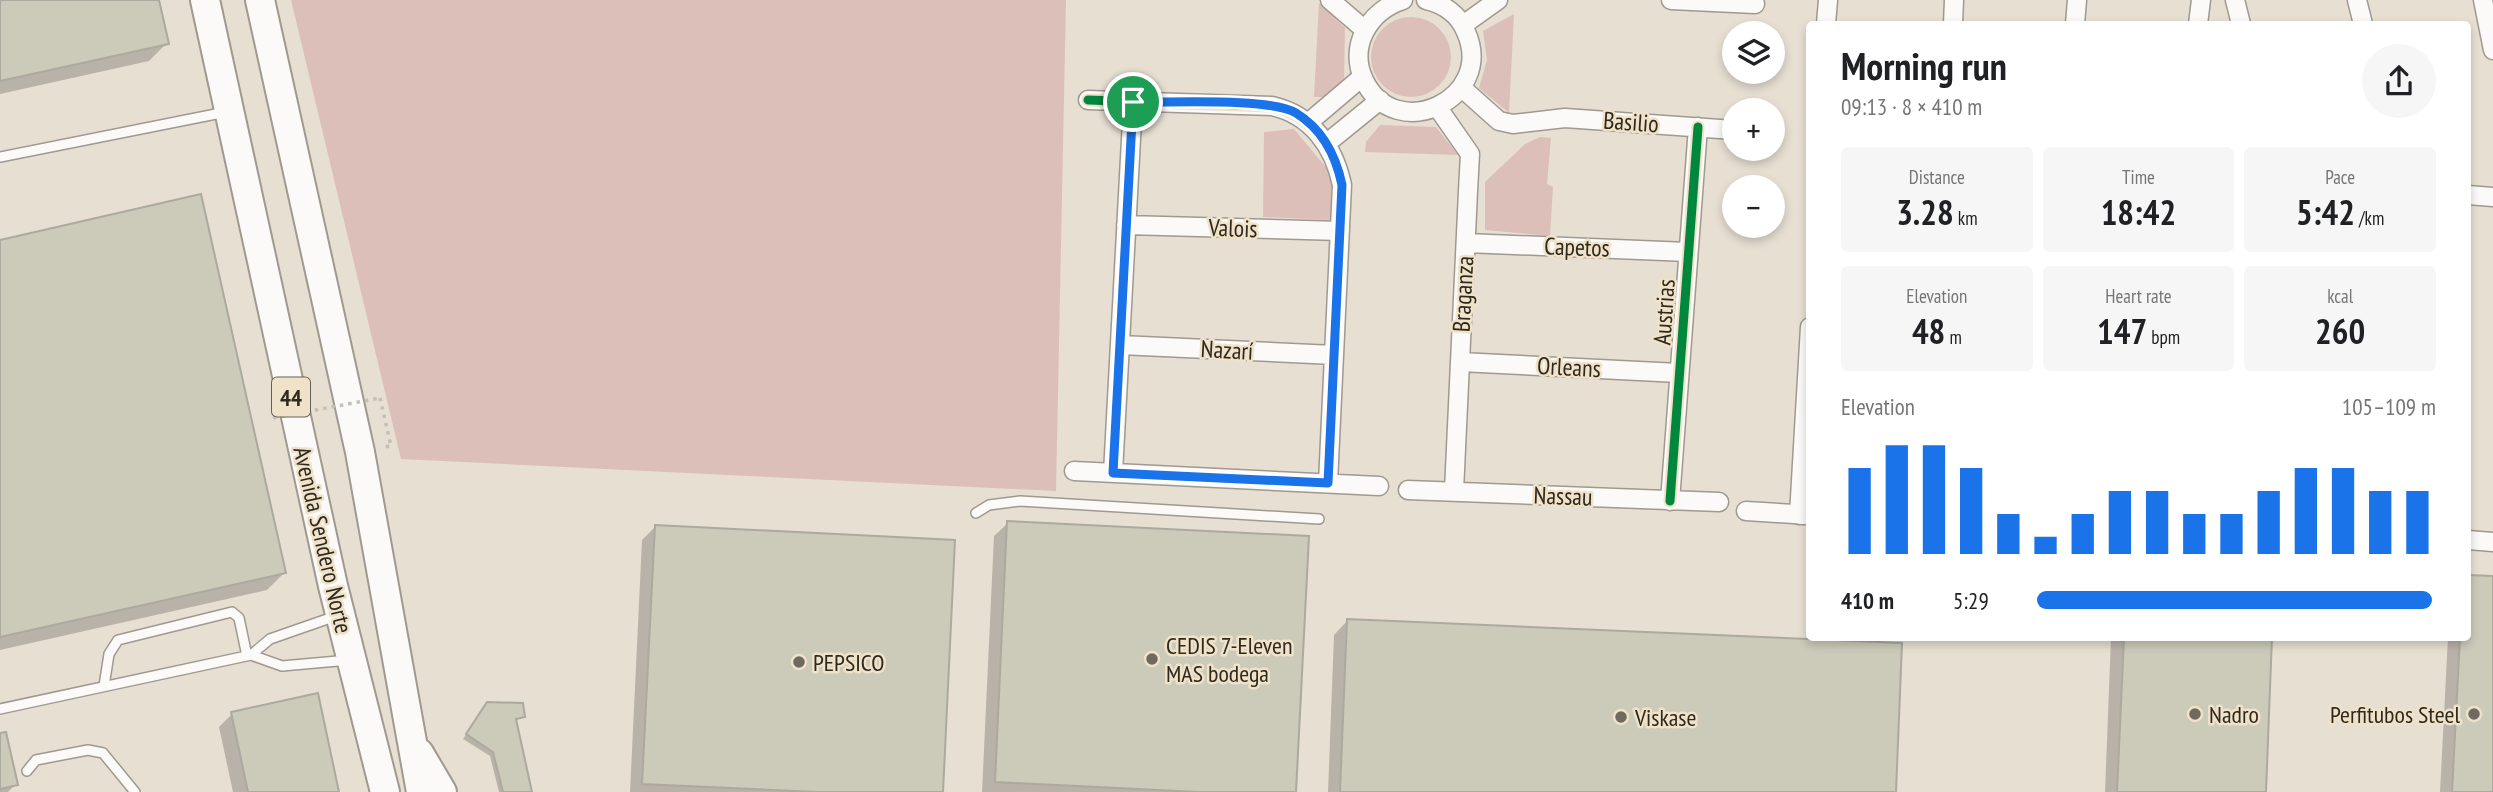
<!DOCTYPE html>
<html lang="en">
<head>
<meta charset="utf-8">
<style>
	:root { --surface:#fff; --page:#f6f6f6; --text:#202124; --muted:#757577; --accent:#1a73e8 }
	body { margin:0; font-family:"PT Sans Narrow",sans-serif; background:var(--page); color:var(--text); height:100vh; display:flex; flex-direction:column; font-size:26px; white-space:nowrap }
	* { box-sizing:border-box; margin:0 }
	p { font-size:23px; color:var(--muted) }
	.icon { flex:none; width:38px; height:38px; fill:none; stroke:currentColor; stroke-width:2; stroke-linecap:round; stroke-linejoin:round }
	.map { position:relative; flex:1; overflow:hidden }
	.side { position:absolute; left:1806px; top:21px; width:665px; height:620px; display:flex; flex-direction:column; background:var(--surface); border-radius:7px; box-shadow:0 4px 10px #0003 }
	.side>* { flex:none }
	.buttons { position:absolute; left:1722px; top:21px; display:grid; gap:14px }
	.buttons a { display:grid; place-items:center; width:63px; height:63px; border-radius:50%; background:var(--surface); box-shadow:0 4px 10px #0003; font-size:35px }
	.pin { position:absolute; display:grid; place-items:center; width:60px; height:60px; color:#fff; margin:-30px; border:4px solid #fff; border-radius:50%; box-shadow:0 2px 7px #0007 }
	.round { display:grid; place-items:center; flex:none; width:74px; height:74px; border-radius:37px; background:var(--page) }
	.summary { display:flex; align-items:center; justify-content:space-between; height:119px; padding:0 35px }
	h1 { font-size:38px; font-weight:700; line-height:52px }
	.metrics { display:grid; grid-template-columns:repeat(3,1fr); gap:10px; height:119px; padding:7px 35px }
	.metrics div { display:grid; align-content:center; border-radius:7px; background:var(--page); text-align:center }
	.metrics b { font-size:35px; font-weight:700 }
	.metrics small { font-size:19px; font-weight:400 }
	.metrics p { font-size:19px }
	.chart { height:196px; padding:14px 35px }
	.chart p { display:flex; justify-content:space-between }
	.chart svg { width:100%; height:126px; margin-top:7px; stroke:var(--accent); stroke-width:6 }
	ul { padding:0 35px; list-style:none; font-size:23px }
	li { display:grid; grid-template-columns:112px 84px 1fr; align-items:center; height:52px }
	li i { height:18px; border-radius:9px; background:var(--accent) }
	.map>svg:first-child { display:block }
</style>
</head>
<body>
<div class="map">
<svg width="2493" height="792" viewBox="0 0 2493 792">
	<rect width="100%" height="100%" fill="#e7dfd2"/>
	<path fill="#ddbfba" d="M291,0H1066L1056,491L401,459Z
		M1319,3L1345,28L1344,80L1325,97H1314Z
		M1514,14L1509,113L1479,88L1487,60L1483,31Z
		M1371 57a40 40 0 1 1 80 0a40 40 0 1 1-80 0Z
		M1380,125L1436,127L1458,155L1365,152L1366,142Z
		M1294,129L1334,177L1331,220L1263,217L1264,132Z
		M1540,137L1551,138L1547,184L1553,187L1550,236L1485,230V182L1525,144Z"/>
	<path fill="#0003" d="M0,0H157L167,43L149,61L0,94Z
		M0,242L284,573L267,590L0,650Z
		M1008,523L1295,792H982L994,536Z
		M655,527L941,792H630L642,540Z
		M2468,577L2493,578V792H2440L2448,637H2468Z
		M1347,621L1895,792H1328L1334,635Z
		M2111,637H2271L2264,792H2105Z
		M483,708L523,716L515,721L530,792H499L490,756L463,739Z
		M232,714L338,792H233L219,727Z
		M0,748L16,784L8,792H0Z"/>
	<path fill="#cccab9" stroke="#aca99f" stroke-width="2" d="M0,0H159L169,44L0,81Z
		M201,194L286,573L0,637V240Z
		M1007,521L1309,536L1296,792H1198L995,782Z
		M655,525L955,540L943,792H816L642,784Z
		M2468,575L2493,576V792H2452L2460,637H2468Z
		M1347,619L1902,643L1896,792H1340Z
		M2124,637H2272L2266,792H2117Z
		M318,693L339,792H248L231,712Z
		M487,702L523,703L525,717L516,719L532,792H503L493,752L466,734Z
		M6,732L18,785L0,789V733Z"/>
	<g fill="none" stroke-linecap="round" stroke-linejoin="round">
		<defs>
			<path id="service" d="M0,157L226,112
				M976,513L989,505L1020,501L1319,519
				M251,655L282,666L349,660
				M104,686L109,654L118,640L232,612L239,618L247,656
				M0,709L251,655L270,639L336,616
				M27,771L36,760L88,750L103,753L135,792"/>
			<path id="minor" d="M1330,0L1365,30
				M1403,0C1369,11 1348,46 1364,80C1395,146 1496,99 1466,32C1459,15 1444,4 1426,0
				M1671,0L1755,4
				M2235,0L2241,24
				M2357,0L2363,24
				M2483,0L2493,50
				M1826,24L1828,0
				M1953,24L1954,0
				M2075,24L2077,0
				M2198,24L2201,0
				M1463,25L1498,0
				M1462,88L1499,121L1513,124L1565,118L1734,130
				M1088,100L1272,106C1312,115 1334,147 1342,185L1328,483
				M1438,108L1470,154L1468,191L1454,491
				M1308,123L1362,77
				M1327,143L1380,100
				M2468,195L2493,197
				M1126,225L1340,231
				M1466,243L1688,252
				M1120,345L1334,355
				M1460,362L1679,373
				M1074,471L1379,486
				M1113,473L1133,102
				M1408,490L1719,502
				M1670,501L1698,127
				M1746,511L1810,515
				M1799,515L1810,327
				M2468,540L2493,542"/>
			<path id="primary" d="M205,0L333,586L385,792
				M260,0L360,452L421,792
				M419,753L442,792"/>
		</defs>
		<use href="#service" stroke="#9f998f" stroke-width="12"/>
		<use href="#minor" stroke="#9f998f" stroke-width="21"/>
		<use href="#primary" stroke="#9f998f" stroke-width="32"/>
		<path stroke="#c2c0bb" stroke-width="3.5" stroke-dasharray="3.5 5" stroke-linecap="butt" d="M380,398L391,446L383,447"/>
		<use href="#service" stroke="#fbfaf8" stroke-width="9"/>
		<use href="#minor" stroke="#fbfaf8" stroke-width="18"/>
		<use href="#primary" stroke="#fbfaf8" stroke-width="28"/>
		<path stroke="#c2c0bb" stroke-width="3.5" stroke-dasharray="3.5 5" stroke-linecap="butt" d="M273,418L380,398"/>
		<defs>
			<path id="cycleway" d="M1088,100L1272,106C1312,115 1334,147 1342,185L1328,483
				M1113,473L1133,102
				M1670,501L1698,127"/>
		</defs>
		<use href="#cycleway" stroke="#f0e2c9" stroke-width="13"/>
		<use href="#cycleway" stroke="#00873e" stroke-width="9"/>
	</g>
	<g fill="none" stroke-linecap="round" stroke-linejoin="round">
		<defs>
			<path id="route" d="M1133,102C1168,103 1270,97 1296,113C1322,129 1336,156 1342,185L1328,483L1113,473Z"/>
		</defs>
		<use href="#route" stroke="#fff" stroke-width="14"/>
		<use href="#route" stroke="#1a73e8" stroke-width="9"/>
	</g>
	<g fill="#6f695e" stroke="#f0e2c9" stroke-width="2.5">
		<circle cx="1152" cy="659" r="7"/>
		<circle cx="799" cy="662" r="7"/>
		<circle cx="2195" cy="714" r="7"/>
		<circle cx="2474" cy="714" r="7"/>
		<circle cx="1621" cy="717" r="7"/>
	</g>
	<g text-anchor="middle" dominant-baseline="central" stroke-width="5" stroke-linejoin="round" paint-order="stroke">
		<rect fill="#f0e2c9" stroke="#686052" stroke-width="2" x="272" y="377.5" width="38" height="39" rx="5"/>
		<g font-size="23" font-weight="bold" fill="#2e291f">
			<text x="291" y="397">44</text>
		</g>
		<g font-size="24" fill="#2e291f" stroke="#f0e2c9">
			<text transform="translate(1631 122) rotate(4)">Basilio</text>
			<text transform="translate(1233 228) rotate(2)">Valois</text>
			<text transform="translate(1577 247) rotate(2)">Capetos</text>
			<text transform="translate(1463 294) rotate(-87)">Braganza</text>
			<text transform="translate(1664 312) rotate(-86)">Austrias</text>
			<text transform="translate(1227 350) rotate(3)">Nazarí</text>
			<text transform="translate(1569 367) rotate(3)">Orleans</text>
			<text transform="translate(1563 496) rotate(2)">Nassau</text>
			<text transform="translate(323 540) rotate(77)">Avenida Sendero Norte</text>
		</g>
		<g font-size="24" fill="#2e291f" stroke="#f0e2c9" text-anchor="start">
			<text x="1166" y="645">CEDIS 7-Eleven<tspan x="1166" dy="28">MAS bodega</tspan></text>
			<text x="813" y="662">PEPSICO</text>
			<text x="2209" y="714">Nadro</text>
			<text x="2460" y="714" text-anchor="end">Perfitubos Steel</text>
			<text x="1635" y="717">Viskase</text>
		</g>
	</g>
</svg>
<div class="buttons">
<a><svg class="icon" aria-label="layers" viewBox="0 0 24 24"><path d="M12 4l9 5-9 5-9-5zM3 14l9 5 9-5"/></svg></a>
<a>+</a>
<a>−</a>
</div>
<div class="pin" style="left:1133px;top:102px;background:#1e9e55"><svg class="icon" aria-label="arrive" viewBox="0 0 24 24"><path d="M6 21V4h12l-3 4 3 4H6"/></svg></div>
<section class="side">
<div class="summary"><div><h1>Morning run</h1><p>09:13 · 8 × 410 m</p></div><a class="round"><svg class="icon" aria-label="share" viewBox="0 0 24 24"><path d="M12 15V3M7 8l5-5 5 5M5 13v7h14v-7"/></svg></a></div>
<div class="metrics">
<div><p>Distance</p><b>3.28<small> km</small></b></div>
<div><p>Time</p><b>18:42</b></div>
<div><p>Pace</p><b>5:42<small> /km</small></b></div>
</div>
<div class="metrics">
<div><p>Elevation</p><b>48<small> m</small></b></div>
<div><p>Heart rate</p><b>147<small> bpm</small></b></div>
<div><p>kcal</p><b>260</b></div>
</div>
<div class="chart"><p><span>Elevation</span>105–109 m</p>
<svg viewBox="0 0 160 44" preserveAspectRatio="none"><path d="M5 44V14M15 44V6M25 44V6M35 44V14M45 44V30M55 44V38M65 44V30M75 44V22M85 44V22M95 44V30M105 44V30M115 44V22M125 44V14M135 44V14M145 44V22M155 44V22"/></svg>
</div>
<ul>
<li><b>410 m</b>5:29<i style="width:99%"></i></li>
</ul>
</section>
</div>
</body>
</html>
